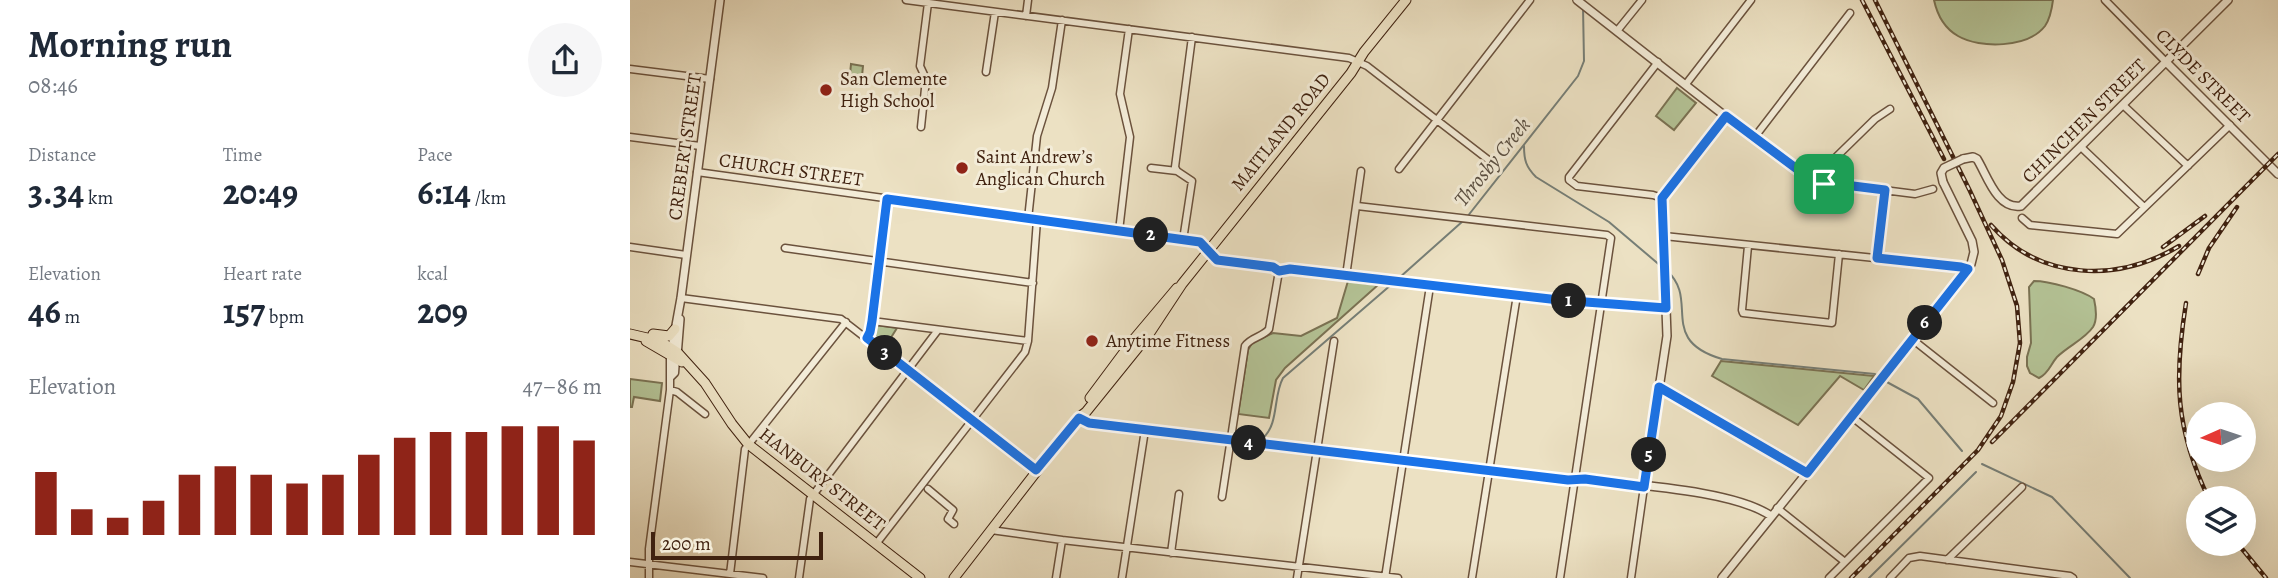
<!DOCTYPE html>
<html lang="en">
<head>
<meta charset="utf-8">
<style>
	:root { --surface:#fff; --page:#f6f6f7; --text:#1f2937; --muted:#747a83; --accent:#8f2418 }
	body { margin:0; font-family:Alegreya,serif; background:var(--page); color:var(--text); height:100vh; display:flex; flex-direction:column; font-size:26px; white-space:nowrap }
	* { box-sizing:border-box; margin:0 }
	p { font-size:23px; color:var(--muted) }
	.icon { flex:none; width:38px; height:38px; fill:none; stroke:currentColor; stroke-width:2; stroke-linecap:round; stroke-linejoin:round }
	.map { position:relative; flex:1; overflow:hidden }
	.drawer { display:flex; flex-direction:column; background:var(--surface); width:630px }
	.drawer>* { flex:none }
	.needle { width:46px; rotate:267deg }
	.controls { position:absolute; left:1556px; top:402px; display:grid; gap:14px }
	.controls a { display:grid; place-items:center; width:70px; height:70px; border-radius:50%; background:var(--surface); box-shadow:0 7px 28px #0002; font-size:35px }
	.scale { position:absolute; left:21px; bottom:18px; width:172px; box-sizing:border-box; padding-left:7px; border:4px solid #402210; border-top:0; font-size:19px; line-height:24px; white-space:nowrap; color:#402210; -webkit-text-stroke:5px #f3ecd8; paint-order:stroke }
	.pin { position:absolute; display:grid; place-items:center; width:60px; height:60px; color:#fff; margin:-30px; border-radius:14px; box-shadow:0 4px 10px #0006 }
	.km { position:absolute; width:35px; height:35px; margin:-18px; border-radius:50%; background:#222; color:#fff; font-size:19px; line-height:35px; text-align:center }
	.round { display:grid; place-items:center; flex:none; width:74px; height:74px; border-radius:37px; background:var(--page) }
	.head { display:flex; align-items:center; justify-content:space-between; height:119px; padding:0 28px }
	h1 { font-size:38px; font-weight:700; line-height:52px }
	.stats { display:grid; grid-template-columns:repeat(3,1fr); gap:10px; height:119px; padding:7px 28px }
	.stats div { display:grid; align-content:center }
	.stats b { font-size:35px; font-weight:700 }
	.stats small { font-size:19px; font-weight:400 }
	.stats p { font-size:19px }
	.chart { height:196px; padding:14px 28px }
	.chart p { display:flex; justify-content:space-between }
	.chart svg { width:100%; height:126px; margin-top:7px; stroke:var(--accent); stroke-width:6 }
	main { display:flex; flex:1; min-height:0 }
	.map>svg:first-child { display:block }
</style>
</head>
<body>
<main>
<section class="drawer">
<div class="head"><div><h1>Morning run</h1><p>08:46</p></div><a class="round"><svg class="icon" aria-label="share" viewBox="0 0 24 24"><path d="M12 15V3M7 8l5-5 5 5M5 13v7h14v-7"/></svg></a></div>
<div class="stats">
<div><p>Distance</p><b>3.34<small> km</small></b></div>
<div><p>Time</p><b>20:49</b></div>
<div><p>Pace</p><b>6:14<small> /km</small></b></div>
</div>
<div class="stats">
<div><p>Elevation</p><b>46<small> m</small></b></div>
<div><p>Heart rate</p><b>157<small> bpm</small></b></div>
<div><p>kcal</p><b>209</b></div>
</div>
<div class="chart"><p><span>Elevation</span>47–86 m</p>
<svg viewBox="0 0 160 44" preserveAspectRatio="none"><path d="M5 44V22M15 44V35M25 44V38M35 44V32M45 44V23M55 44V20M65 44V23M75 44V26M85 44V23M95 44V16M105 44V10M115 44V8M125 44V8M135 44V6M145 44V6M155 44V11"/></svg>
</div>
</section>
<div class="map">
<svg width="1648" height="578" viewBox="0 0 1648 578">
	<rect width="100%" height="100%" fill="#ece1c3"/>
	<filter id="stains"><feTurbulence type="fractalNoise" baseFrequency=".00286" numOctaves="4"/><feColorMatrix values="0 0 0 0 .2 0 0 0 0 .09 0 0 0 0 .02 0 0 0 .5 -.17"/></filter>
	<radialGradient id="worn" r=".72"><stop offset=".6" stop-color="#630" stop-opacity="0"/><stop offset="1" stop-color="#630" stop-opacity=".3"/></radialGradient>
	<path fill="#b4c396" stroke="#7a7253" stroke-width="2" d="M1304,0H1423C1422,8 1420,19 1415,26C1398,48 1350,49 1328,36C1314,28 1307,14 1304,0Z
		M221,64L233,66L231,86L219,85Z
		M1047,88L1066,103L1044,130L1026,116Z
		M718,281L748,285L655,368L646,380L639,418L608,414L618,350L622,343L643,333L671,336L707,318Z
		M1404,281C1419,281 1452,290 1464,299C1466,308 1468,319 1463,327C1455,339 1438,346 1427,357C1420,365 1419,373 1409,378L1400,373L1397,366V357L1401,343L1399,287Z
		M246,325L267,328L255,347L243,337Z
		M1091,361L1244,376L1234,390L1210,376L1168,425L1082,376Z
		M0,379L32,383L30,401L4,397L2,407H0Z"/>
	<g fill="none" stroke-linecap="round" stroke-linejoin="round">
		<path stroke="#767e76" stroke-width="2" d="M894,146C894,160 896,167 906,177L979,222L1032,267
			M837,217L948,76L954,61L953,7
			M1037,271C1070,300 1027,340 1092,359L1245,374L1251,378
			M769,278L833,221
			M1255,381L1288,399L1332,451
			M633,438C649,424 643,396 653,378L762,284
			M1352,464L1422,497L1500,578
			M1239,578L1346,472"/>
		<defs>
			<path id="minor" d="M276,0L719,58L737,66L865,165
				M1475,0L1536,62
				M396,16L398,0
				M987,31L1012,0
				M1028,62L939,177V180L947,186L1023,195L1032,198
				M0,69L80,79
				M356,72L365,12
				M1056,84L1121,0
				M1493,105L1558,166
				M1095,116L1183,181L1285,194L1303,189
				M291,127L296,79L290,66L298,3
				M0,137L70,146
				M1124,138L1220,13
				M1451,147L1514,207
				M521,168L547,171L562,181L553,240
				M769,169L900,0
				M547,171L545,167L562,37
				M67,172L570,242L587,260L643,267L649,271L660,269L929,300L1036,308
				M1189,183L1194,170L1200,163L1245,119L1260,109
				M727,206L977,235L981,238L930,578
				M1392,218L1400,225L1487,234L1600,125
				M398,219L407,136L422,88L432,20
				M489,231L500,137L490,94L499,29
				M1034,236L1331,267L1338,269
				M1118,246L1112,310L1113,313L1202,323L1209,254
				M0,247L56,255
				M155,248L403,283
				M1247,258L1255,190
				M716,276L731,171
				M51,298L211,319L406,470
				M242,321L398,341
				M237,339L240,333L242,321L257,199
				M1282,339L1363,403
				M41,377L45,373L46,359
				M1029,387L1177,473
				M40,390L47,392L75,414
				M298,489L323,510L318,519L324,524
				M592,497L615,346C621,337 633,337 639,329L649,271
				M1147,508L1215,562
				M361,530L432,540L768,578
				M246,544L395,352L398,341L407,220
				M541,553L549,494
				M1317,560L1392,487
				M0,562L133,578
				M100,574L115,449L216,322
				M19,578V549L40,390V355
				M169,578L180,499L308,330
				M426,578L432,540
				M492,578L515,430
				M667,578L704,341
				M755,578L800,286
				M842,578L887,295
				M1001,578L1014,487
				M1199,578L1299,478L1222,417
				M1260,578L1279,558L1290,556L1440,576L1443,578"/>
			<path id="tertiary" d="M947,0L1095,116L1032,198L1037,336L1014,487
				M1536,62L1648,174
				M1333,159L1343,157L1347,159C1357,175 1367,210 1391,206L1598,0
				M41,353L51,298L90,0
				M47,356L50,319
				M448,418L459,423L938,480L955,479C1002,485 1104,490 1141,516
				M1092,578L1222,417L1341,264L1344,252L1342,241L1313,182"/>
			<path id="primary" d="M0,334L30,341L47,352L75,383L102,424L118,444L290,578
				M23,334L39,336L45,329
				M16,341L52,362
				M460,398L504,339L547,288
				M324,578L448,418L456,412L519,334L552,284L721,73L734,52L776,0"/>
		</defs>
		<use href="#minor" stroke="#6b523d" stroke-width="9"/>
		<use href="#tertiary" stroke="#6b523d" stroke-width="10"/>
		<use href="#primary" stroke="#402210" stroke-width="11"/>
		<use href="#minor" stroke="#f3ecd8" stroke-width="6"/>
		<use href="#tertiary" stroke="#f3ecd8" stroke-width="7"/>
		<use href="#primary" stroke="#ece1c3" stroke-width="9"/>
		<defs>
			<path id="rail" d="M1232,0L1314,159
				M1361,225C1410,281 1488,283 1549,246
				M1533,247L1575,216
				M1568,274L1579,248L1607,207
				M1556,303C1544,378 1545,429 1579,499
				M1362,442L1648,154
				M1608,544L1636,578
				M1221,578L1348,450L1371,416L1383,382L1390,343L1387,306L1372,260L1340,191L1245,0"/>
		</defs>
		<use href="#rail" stroke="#402210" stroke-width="4.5"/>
		<use href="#rail" stroke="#f3ecd8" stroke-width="2" stroke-dasharray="5" stroke-linecap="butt"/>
		<defs>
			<path id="tertiary-bridge" d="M1313,182L1311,173L1314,168L1333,159"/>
		</defs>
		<use href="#tertiary-bridge" stroke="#6b523d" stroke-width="10" stroke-linecap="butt"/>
		<use href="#tertiary-bridge" stroke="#f3ecd8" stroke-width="7"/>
	</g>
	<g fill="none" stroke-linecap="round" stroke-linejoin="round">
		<defs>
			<path id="route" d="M1096,116L1183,181L1255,190L1247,258L1331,267L1338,269L1177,473L1029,387L1014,487L955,479L938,480L459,423L449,418L406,470L237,338L240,332L242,321L257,199L570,242L587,260L643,267L649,271L660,269L929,300L1036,308L1032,198Z"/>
		</defs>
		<use href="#route" stroke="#fff" stroke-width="14"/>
		<use href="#route" stroke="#1a73e8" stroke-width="9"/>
	</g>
	<g fill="#8f2418" stroke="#f3ecd8" stroke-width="2.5">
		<circle cx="196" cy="90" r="7"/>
		<circle cx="332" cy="168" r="7"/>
		<circle cx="462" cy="341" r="7"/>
	</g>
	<g text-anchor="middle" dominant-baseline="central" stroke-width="6" stroke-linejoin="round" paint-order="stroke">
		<g font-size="19" fill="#402210" stroke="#f3ecd8">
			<text transform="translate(1573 76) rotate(45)">CLYDE STREET</text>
			<text transform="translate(1454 121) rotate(-45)">CHINCHEN STREET</text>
			<text transform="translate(651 132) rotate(-51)">MAITLAND ROAD</text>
			<text transform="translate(55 147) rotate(-82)">CREBERT STREET</text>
			<text transform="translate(161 170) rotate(8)">CHURCH STREET</text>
			<text transform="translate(192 479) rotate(38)">HANBURY STREET</text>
		</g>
		<g font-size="19" fill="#402210" stroke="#f3ecd8" text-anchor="start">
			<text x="210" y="79">San Clemente<tspan x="210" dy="22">High School</tspan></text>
			<text x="346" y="157">Saint Andrew’s<tspan x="346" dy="22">Anglican Church</tspan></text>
			<text x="476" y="341">Anytime Fitness</text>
		</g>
		<g font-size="21" font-style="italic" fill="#5b5043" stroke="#f3ecd8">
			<text transform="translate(862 162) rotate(-51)">Throsby Creek</text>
		</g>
	</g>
	<rect width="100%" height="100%" filter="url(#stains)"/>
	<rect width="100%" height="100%" fill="url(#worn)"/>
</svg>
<div class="controls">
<a><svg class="needle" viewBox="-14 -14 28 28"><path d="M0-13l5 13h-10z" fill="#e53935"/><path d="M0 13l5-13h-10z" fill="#747a83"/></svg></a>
<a><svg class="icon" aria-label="layers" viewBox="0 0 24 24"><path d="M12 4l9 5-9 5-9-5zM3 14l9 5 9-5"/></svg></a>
</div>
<div class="scale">200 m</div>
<div class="pin" style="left:1194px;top:184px;background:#1e9e55"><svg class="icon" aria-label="arrive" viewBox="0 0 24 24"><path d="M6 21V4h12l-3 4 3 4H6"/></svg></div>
<b class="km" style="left:939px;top:301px">1</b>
<b class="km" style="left:521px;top:235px">2</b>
<b class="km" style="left:255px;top:353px">3</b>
<b class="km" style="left:619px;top:443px">4</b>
<b class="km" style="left:1019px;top:455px">5</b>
<b class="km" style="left:1295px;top:323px">6</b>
</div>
</main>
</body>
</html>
